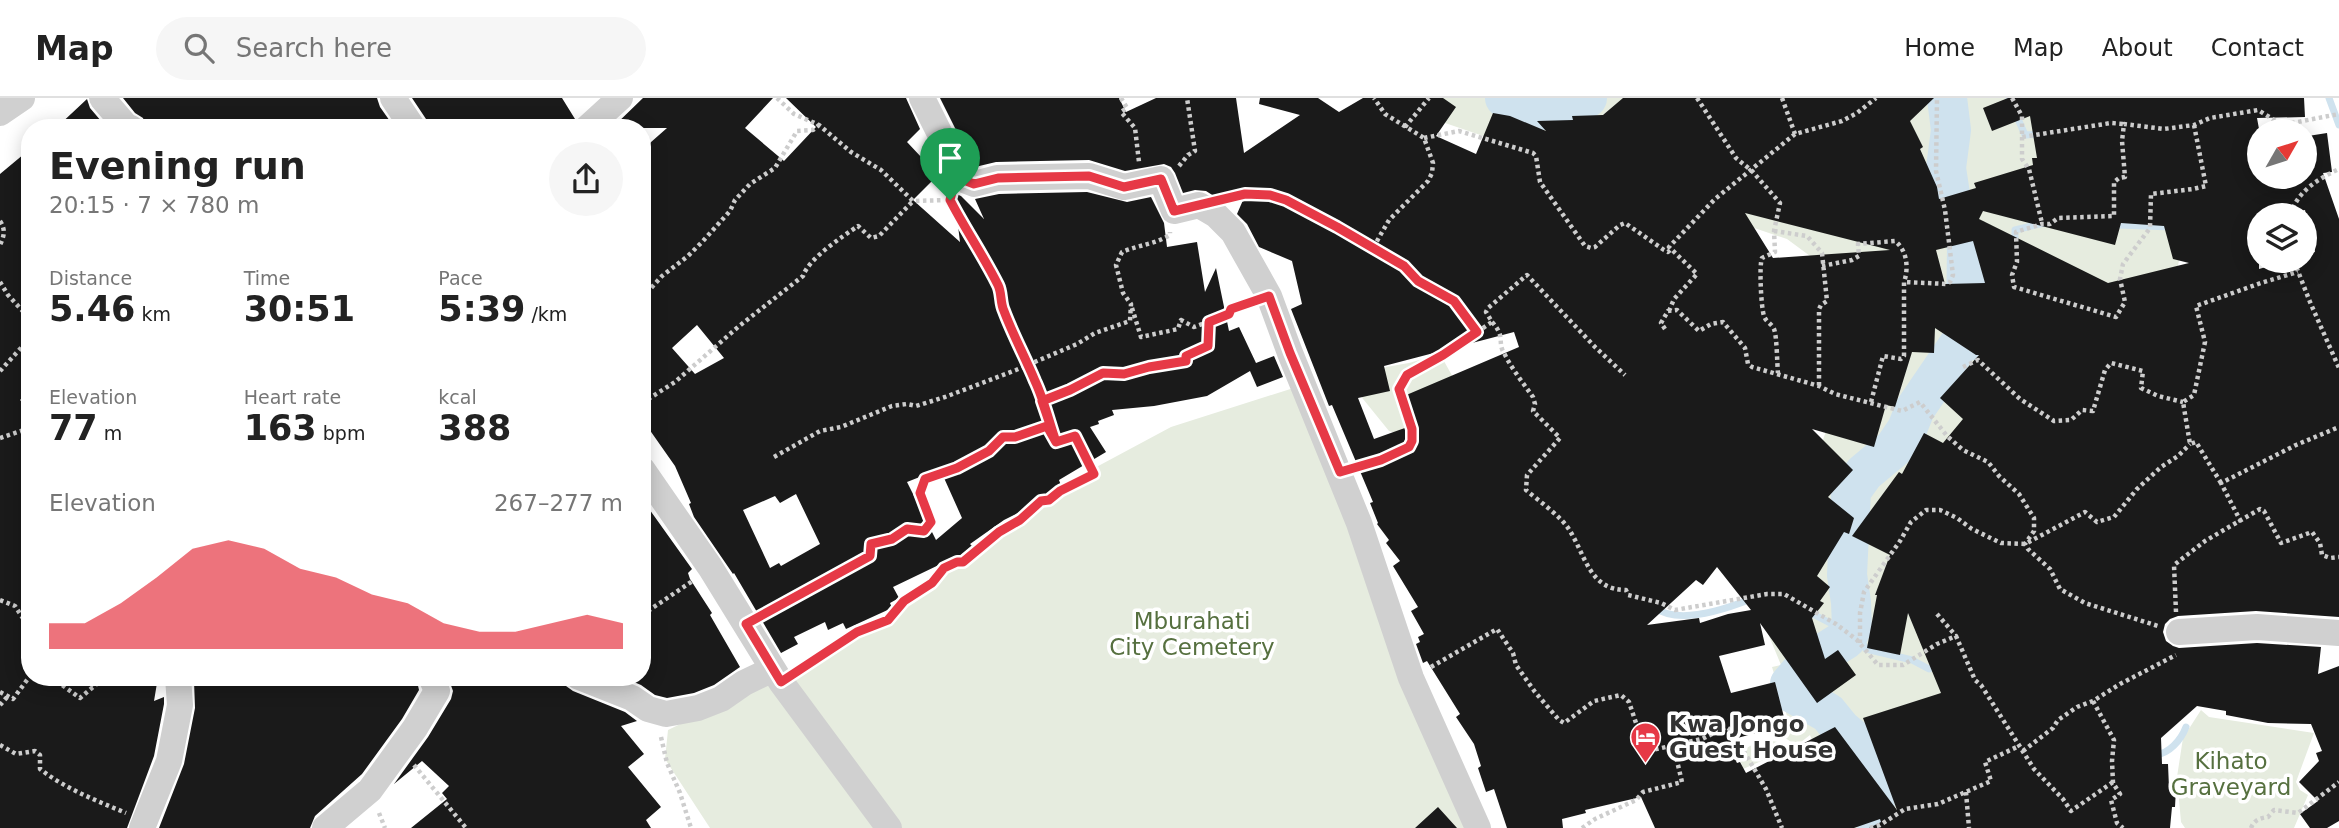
<!DOCTYPE html>
<html lang="en">
<head>
<meta charset="utf-8">
<style>
	:root { --surface:#fff; --page:#f6f6f6; --text:#222; --muted:#767676; --line:#e0e0e0; --accent:#e63946 }
	body { margin:0; font-family:"DejaVu Sans",sans-serif; background:var(--page); color:var(--text); height:100vh; display:flex; flex-direction:column; font-size:26px; white-space:nowrap }
	* { box-sizing:border-box; margin:0 }
	p { font-size:23px; color:var(--muted) }
	.icon { flex:none; width:38px; height:38px; fill:none; stroke:currentColor; stroke-width:2; stroke-linecap:round; stroke-linejoin:round }
	.map { position:relative; flex:1; overflow:hidden }
	.drawer { position:absolute; left:21px; top:21px; width:630px; height:567px; display:flex; flex-direction:column; background:var(--surface); border-radius:28px; box-shadow:0 4px 18px #0003 }
	.drawer>* { flex:none }
	.needle { width:46px; rotate:51deg }
	.tools { position:absolute; left:2247px; top:21px; display:grid; gap:14px }
	.tools a { display:grid; place-items:center; width:70px; height:70px; border-radius:50%; background:var(--surface); box-shadow:0 4px 18px #0003; font-size:35px }
	.pin { position:absolute; display:grid; place-items:center; width:60px; height:60px; color:#fff; margin:-72px -30px; border-radius:50% 50% 50% 0; rotate:-45deg; box-shadow:0 0 7px #0007 }
	.pin .icon { rotate:45deg }
	.round { display:grid; place-items:center; flex:none; width:74px; height:74px; border-radius:37px; background:var(--page) }
	.overview { display:flex; align-items:center; justify-content:space-between; height:119px; padding:0 28px }
	h1 { font-size:38px; font-weight:600; line-height:52px }
	.metrics { display:grid; grid-template-columns:repeat(3,1fr); gap:10px; height:119px; padding:7px 28px }
	.metrics div { display:grid; align-content:center }
	.metrics b { font-size:35px; font-weight:600 }
	.metrics small { font-size:19px; font-weight:400 }
	.metrics p { font-size:19px }
	.chart { height:196px; padding:14px 28px }
	.chart p { display:flex; justify-content:space-between }
	.chart svg { width:100%; height:126px; margin-top:7px; fill:var(--accent); opacity:.7 }
	header { display:flex; align-items:center; gap:42px; box-sizing:border-box; height:98px; padding:0 35px; background:var(--surface); border-bottom:2px solid var(--line) }
	header strong { font-size:33px }
	nav { display:flex; gap:38px; margin-inline-start:auto; font-size:24px }
	.search { width:490px; height:63px; background:var(--page); display:flex; align-items:center; gap:18px; box-sizing:border-box; padding:0 24px; border-radius:38px; color:var(--muted); font-size:26px }
	.map>svg:first-child { display:block }
</style>
</head>
<body>
<header>
<strong>Map</strong>
<div class="search"><svg class="icon" aria-label="search" viewBox="0 0 24 24"><circle cx="10" cy="10" r="6"/><path d="M15 15l6 6"/></svg>Search here</div>
<nav><a>Home</a><a>Map</a><a>About</a><a>Contact</a></nav>
</header>
<div class="map">
<svg width="2339" height="730" viewBox="0 0 2339 730">
	<rect width="100%" height="100%" fill="#fff"/>
	<path fill="#e6ecdf" d="M1379,0H2187L2201,47L2164,241L2078,730H1845L1839,709L1810,637L1796,648L1783,638L1787,618L1772,569L1781,567L1762,521L1825,336V169L1787,141L1392,7Z
		M1440,256L1459,290L1418,318L1410,339L1389,333L1359,296L1386,269L1409,265Z
		M1303,287L1477,730H710L665,661L668,632L795,570L928,491L1046,396L1171,329Z
		M2201,612L2209,619L2314,635L2296,684L2300,692L2308,697L2294,730H2185L2181,724L2177,679L2183,640Z
		M1762,641L1782,645L1775,657L1743,671L1738,655Z"/>
	<g fill="none" stroke-linecap="round" stroke-linejoin="round">
		<path stroke="#cfe2ee" stroke-width="7" d="M2009,0L2025,37L2041,36
			M2329,0L2339,27
			M2278,117H2281
			M2117,121L2119,127L2171,129
			M2015,146V132L2044,125
			M1967,182L1992,180
			M1955,249L1964,251L1982,264
			M1655,510C1679,527 1726,511 1751,501
			M1807,513L1832,526L1846,541
			M1852,529L1866,551L1912,562L1929,571L1939,568
			M2155,657C2169,656 2181,642 2186,629
			M1869,666L1886,660"/>
		<path stroke="#cfe2ee" stroke-width="40" d="M1505,0L1524,12H1555L1587,0
			M1877,727L1869,661L1865,651L1841,631L1828,615L1791,594L1790,586L1808,565L1846,541L1852,529L1851,504L1847,477L1851,393L1864,375L1894,350L1907,331L1915,311L1962,242L1966,225L1967,148L1951,103L1946,70L1951,32L1947,0"/>
	</g>
	<path fill="#1a1a1a" fill-rule="evenodd" d="M123,0H377L380,9L392,26L388,30H146L143,20L135,15Z
		M412,0H562L575,21L572,30H515L510,21L493,30H432Z
		M643,0H773L745,30L784,63L816,29L786,0H906L920,31L907,44L938,77L913,102L960,144L954,95L961,98L984,121L975,101L999,96L1087,94L1127,104L1151,99L1164,125L1167,149L1197,144L1205,194L1216,170L1229,233L1239,229L1256,265L1274,258L1283,279L1257,289L1250,273L1207,298L1154,308L1112,312L1114,317L1098,323L1099,326L1090,329L1106,354L1059,382L1062,390L1048,396L1050,399L1004,422L970,446L972,448L948,468L945,464L893,489L899,500L890,505L892,510L846,531L843,525L828,532L825,524L794,539L798,546L781,555L734,475L733,476L694,419L689,406L691,405L675,368L642,321V52L667,30H612ZM697,227L724,260L695,276L672,250ZM940,371L962,420L936,442L907,384ZM796,396L820,446L781,468L779,465L770,470L743,412L775,398L780,405Z
		M940,0H1119L1126,14L1156,0H1236L1244,55L1300,17L1259,6L1260,0H1318L1339,14L1363,0H1443L1456,9L1436,38L1476,56L1493,15L1510,18L1546,33L1537,23L1573,22L1572,18L1603,17L1623,0H1934L1910,23L1923,49L1920,51L1937,89L1939,101L1976,90L1974,85L2033,67L2032,60H2037L2030,18L1992,33L1983,10L2008,0H2304L2305,19L2257,20L2259,31V79H2305V64L2313,63L2308,38L2327,35L2332,74L2323,75L2339,121V519L2256,513L2178,518L2170,521L2165,526L2163,534L2166,543L2173,548L2179,550L2257,545L2321,549L2318,576L2339,568V723L2327,730H2310L2300,716L2318,703L2299,684L2319,663L2316,655L2322,653L2311,626L2268,625L2226,617V613L2197,608L2161,640L2162,666H2168L2169,690H2176L2175,709H2172L2170,730H1869L1881,724L1880,721L1854,730H1655L1641,699L1585,712L1586,715L1562,721L1563,730H1507L1494,691L1486,694L1478,670L1481,668L1474,646L1456,619L1460,616L1427,563L1423,565L1416,546L1420,544L1418,539L1424,536L1411,513L1418,509L1393,468L1400,463L1386,445L1389,442L1377,426L1378,425L1370,405L1373,404L1332,307L1329,308L1291,211L1302,206L1292,163L1259,149L1247,126L1237,116L1247,93L1217,100L1206,93L1195,92L1183,95L1175,75L1171,69L1164,66L1125,73L1089,62L996,64L975,69L968,67L956,32ZM2305,112L2315,154L2305,157V163H2287L2259,171V117H2277ZM1983,113L2115,147L2121,125L2164,128L2173,161L2189,165L2108,185L1979,121ZM1745,115L1890,152L1773,160ZM1973,143L1985,185L1945,186L1936,152ZM1935,230L1976,257H1979L1940,300L1963,321L1943,345L1924,335L1902,376L1899,374L1852,438L1890,457L1875,497H1877L1867,550L1900,557L1908,515L1941,595L1863,620L1897,712L1835,629L1746,675L1740,664L1737,665L1736,663L1739,661L1730,642L1786,627L1775,584L1731,595L1719,558L1765,547L1760,525L1817,605L1856,577L1838,552L1825,561L1812,520L1824,505L1820,503L1830,489L1817,478L1844,434L1849,436L1854,420L1828,399L1853,372L1812,331L1874,349L1886,307L1895,309L1912,254L1934,255ZM1514,234L1519,249L1404,298L1416,326L1374,341L1358,300L1390,293L1384,268ZM1717,469L1751,512L1728,516L1700,525L1699,520L1647,527L1696,482L1703,487Z
		M87,1L90,10L107,30H56Z
		M30,51V292L20,302L30,312V579H158L154,603L164,599V606L154,658L127,730H0V76Z
		M642,401L692,471L688,475L690,481L712,515L710,517L740,569L714,587L694,595L667,600L655,597L641,587L622,579H642Z
		M201,579H416L419,592L402,621L362,676L315,718L310,730H159L184,666L195,610L194,583Z
		M448,579H564L566,588L573,593L625,614L637,623L621,628L644,656L628,669L661,709L646,722L651,730H411L447,701L442,695L449,688L422,663L394,686L428,639L451,601L453,593Z
		M1438,709L1457,730H1415Z"/>
	<g fill="none" stroke-linecap="round" stroke-linejoin="round">
		<path stroke="#cdcdcd" stroke-width="4.5" stroke-dasharray="3.5 3.5" stroke-linecap="butt" d="M777,0L794,16L819,27L851,54L881,72L913,103L947,102
			M1121,0L1127,10L1121,14L1135,30L1139,64
			M1697,0L1736,60L1752,73L1780,105L1774,133L1775,154L1762,160C1759,167 1761,209 1764,218C1766,224 1772,226 1774,231C1777,238 1777,266 1778,275
			M1782,0L1795,36
			M2012,0L2022,18V39L2111,25L2124,26
			M2194,27L2206,88L2193,91L2151,96L2150,130L2123,166L2120,181L2125,204L2116,219L2014,189L2012,177L2017,164L2016,134L2042,126H2050L2058,120L2114,118V84L2119,80L2125,79L2122,43L2124,26L2164,31L2194,27L2210,20L2258,12L2282,27L2339,16
			M1405,29L1429,0
			M2022,39V61L2029,71L2042,125
			M1424,40L1459,33L1533,55L1536,58L1540,84L1585,148L1591,150L1595,149L1620,127L1625,125L1664,152L1668,154L1670,152L1669,149
			M1179,68L1188,57L1195,53L1187,0
			M1230,99C1249,94 1267,96 1286,102L1373,150
			M2291,117C2296,94 2318,81 2339,71
			M0,123C6,132 4,138 0,147
			M1774,133L1807,138L1822,155L1827,203L1821,207L1819,211V288
			M2294,163L2310,204L2339,270
			M1822,168L1852,162L1859,158L1858,146L1895,143C1907,152 1909,170 1904,184
			M0,184L8,197L30,221
			M642,200L662,178L688,158L703,143L730,113L735,102L750,86L775,70L797,33L813,32L819,27
			M1132,210L1141,239L1178,231L1181,222L1194,229L1229,216L1231,211L1248,207
			M1669,213L1674,201L1697,176L1669,149L1715,101L1795,36L1842,23L1857,15L1876,0
			M1492,224C1506,239 1497,244 1504,255C1512,271 1523,285 1533,299L1535,306L1533,313L1560,340L1527,377L1526,392C1539,403 1562,419 1570,433C1586,459 1590,492 1626,492L1628,497L1661,505L1675,512L1767,496H1784L1836,526L1857,542L1878,567H1903L1937,546L1956,538L1975,582L1981,587L2034,671L2063,701L2071,713L2113,684
			M1665,231L1661,225L1668,213L1677,212L1699,233L1711,226L1723,224L1745,250L1748,266L1752,269L1819,288L1835,296L1902,313L1920,304L1947,338L1963,352L1988,364L1999,378L2019,396L2034,420V433L2025,446L2028,451L2050,471L2060,491L2085,505L2158,528
			M1477,234L1492,224L1486,214L1488,210L1527,177L1595,249L1625,277
			M1963,269L1978,262L2020,301L2054,323L2071,322L2082,312L2093,313L2105,272L2111,265L2143,273L2141,290L2158,298L2183,304
			M0,273L30,240
			M1042,303L1070,292L1103,275L1124,276L1149,269L1186,263V258L1208,248L1209,224
			M1871,304L1883,258L1901,261L1904,258V184L1947,186L1950,184L1953,177L1945,112L1936,73L1937,0
			M642,305L675,284L738,229L803,178C809,160 842,139 858,128L871,140L879,138L913,103
			M30,333L24,332L30,340
			M0,340L24,332
			M774,359L820,333L841,329L892,308L907,306L916,308L945,299L1016,272L1077,246L1095,235L1130,223L1131,206L1123,195L1116,167L1122,154C1139,147 1155,146 1170,137V134
			M1358,369C1371,365 1410,354 1412,341C1415,326 1404,305 1399,291L1407,277L1443,257L1477,234L1454,203L1418,183L1404,168L1373,150L1389,122L1428,83L1432,75L1433,65L1424,40L1385,16L1374,0
			M2221,385L2196,344L2190,346L2183,304L2194,297L2205,244L2196,208L2261,185L2298,174
			M2241,424L2221,385L2296,347L2339,329
			M0,502L15,508L30,531
			M2176,514L2174,467L2205,443L2260,411L2264,413L2281,445L2312,434L2320,445L2322,457L2330,460L2339,459
			M764,515L870,458L871,446L892,441L907,431L924,433L931,424L920,395L925,381L957,370L989,353L1003,339H1015L1047,328L1051,335
			M1937,516L1956,538
			M642,517L694,482
			M1860,545V515L1864,494L1900,443L1911,424L1926,412H1940L1957,420L1972,431L2001,445L2025,446L2085,414L2097,424L2114,419L2137,391L2161,369L2178,358L2190,346
			M1431,569L1497,531L1513,555L1516,567L1535,594L1559,622L1564,625L1594,603L1621,597L1629,604L1644,649L1648,653L1702,641L1726,629L1732,633L1766,691L1782,730
			M799,573L857,534L888,522L904,503L932,485L944,470L957,464H963L999,434L1018,424L1041,403L1049,402L1061,393L1094,376L1075,338L1056,344L1036,285L1019,252L1002,210L1000,191L982,156L961,124L950,100
			M51,579L80,600L105,579
			M81,579L94,587
			M0,594L13,601L30,578
			M2093,603L2114,642L2112,663L2113,685L2120,696L2111,702L2117,725L2123,730
			M0,607L8,598
			M661,639L667,665L680,695L691,730
			M0,647L16,656L35,653L40,657V671C66,691 95,702 126,715
			M2023,653L2053,630L2058,622L2077,609L2093,603L2120,586L2176,557
			M414,667L466,730
			M1966,694L1969,730
			M379,715L385,730
			M1582,730L1595,721L1636,702L1643,694L1682,684L1673,646
			M1870,730L1880,727L1905,711L1938,706L1991,683L1985,664L2019,648
			M2251,730C2254,722 2260,720 2268,719L2274,712L2298,715L2339,684"/>
		<path stroke="#d0d0d0" stroke-width="26" d="M102,0L126,28L131,30
			M393,0L413,30
			M922,0L941,38L956,79L974,86L997,80L1089,78L1124,89L1161,81L1174,113L1199,107L1216,117L1233,134L1269,198L1290,255L1359,425L1411,580L1478,730
			M0,15L22,0
			M587,30L620,0
			M642,371L710,469L781,584L889,730
			M2179,534L2257,529L2339,535
			M579,579L632,600L648,611L666,616L698,610L721,601L744,585L773,571
			M142,730L169,663L180,607L178,579
			M325,730L370,692L415,630L437,593L431,579"/>
	</g>
	<g fill="none" stroke-linecap="round" stroke-linejoin="round">
		<defs>
			<path id="route" d="M950,102C965,131 983,157 998,187C1002,195 1000,205 1004,213C1013,237 1025,259 1035,283C1044,302 1049,324 1056,344L1047,328L1015,339H1003L989,353L957,370L925,381L920,395L931,424L924,433L907,431L892,441L871,446L870,458L746,526L781,584L857,534L888,522L904,503L932,485L944,470L957,464H963L999,434L1020,422L1041,403L1049,402L1060,393L1094,376L1075,338L1056,344L1042,303L1070,292L1103,275L1124,276L1149,269L1186,263V258L1208,248L1209,224L1229,216L1231,211L1269,198L1290,255L1340,374L1381,362L1409,349L1412,343V331L1399,291L1407,277L1443,257L1477,234L1454,203L1418,183L1404,168L1337,129L1286,102L1270,97L1245,96L1174,113L1161,81L1124,89L1089,78L998,80L974,86L956,79L950,102"/>
		</defs>
		<use href="#route" stroke="#fff" stroke-width="14"/>
		<use href="#route" stroke="#e63946" stroke-width="9"/>
	</g>
	<defs>
		<symbol id="hotel-pin" viewBox="-11 -11 22 30"><path d="M0 17L-7.5 6A9.5 9.5 0 1 1 7.5 6Z" fill="#e63946" stroke="#fff"/><path d="M-6-4.5h1.5V1H6V5H4.5V3h-9V5H-6ZM-4 0a1.8 1.8 0 1 1 3.6 0ZM.5 0V-2.5h3Q6-2.5 6 0Z" fill="#fff"/></symbol>
	</defs>
	<g fill-rule="evenodd">
		<use href="#hotel-pin" x="1628" y="622" width="35" height="47"/>
	</g>
	<g text-anchor="middle" dominant-baseline="central" stroke-width="7" stroke-linejoin="round" paint-order="stroke">
		<g font-size="23" fill="#56703f" stroke="#fff">
			<text x="1192" y="523">Mburahati<tspan x="1192" dy="26">City Cemetery</tspan></text>
			<text x="2231" y="663">Kihato<tspan x="2231" dy="26">Graveyard</tspan></text>
		</g>
		<g font-size="23" font-weight="bold" fill="#333" stroke="#fff" text-anchor="start">
			<text x="1669" y="626">Kwa Jongo<tspan x="1669" dy="26">Guest House</tspan></text>
		</g>
	</g>
</svg>
<div class="tools">
<a><svg class="needle" viewBox="-14 -14 28 28"><path d="M0-13l5 13h-10z" fill="#e53935"/><path d="M0 13l5-13h-10z" fill="#767676"/></svg></a>
<a><svg class="icon" aria-label="layers" viewBox="0 0 24 24"><path d="M12 4l9 5-9 5-9-5zM3 14l9 5 9-5"/></svg></a>
</div>
<div class="pin" style="left:950px;top:102px;background:#1e9e55"><svg class="icon" aria-label="arrive" viewBox="0 0 24 24"><path d="M6 21V4h12l-3 4 3 4H6"/></svg></div>
<section class="drawer">
<div class="overview"><div><h1>Evening run</h1><p>20:15 · 7 × 780 m</p></div><a class="round"><svg class="icon" aria-label="share" viewBox="0 0 24 24"><path d="M12 15V3M7 8l5-5 5 5M5 13v7h14v-7"/></svg></a></div>
<div class="metrics">
<div><p>Distance</p><b>5.46<small> km</small></b></div>
<div><p>Time</p><b>30:51</b></div>
<div><p>Pace</p><b>5:39<small> /km</small></b></div>
</div>
<div class="metrics">
<div><p>Elevation</p><b>77<small> m</small></b></div>
<div><p>Heart rate</p><b>163<small> bpm</small></b></div>
<div><p>kcal</p><b>388</b></div>
</div>
<div class="chart"><p><span>Elevation</span>267–277 m</p>
<svg viewBox="0 0 160 44" preserveAspectRatio="none"><path d="M0 44V35L10 35L20 28L30 19L40 9L50 6L60 9L70 16L80 19L90 25L100 28L110 35L120 38L130 38L140 35L150 32L160 35V44z"/></svg>
</div>
</section>
</div>
</body>
</html>
